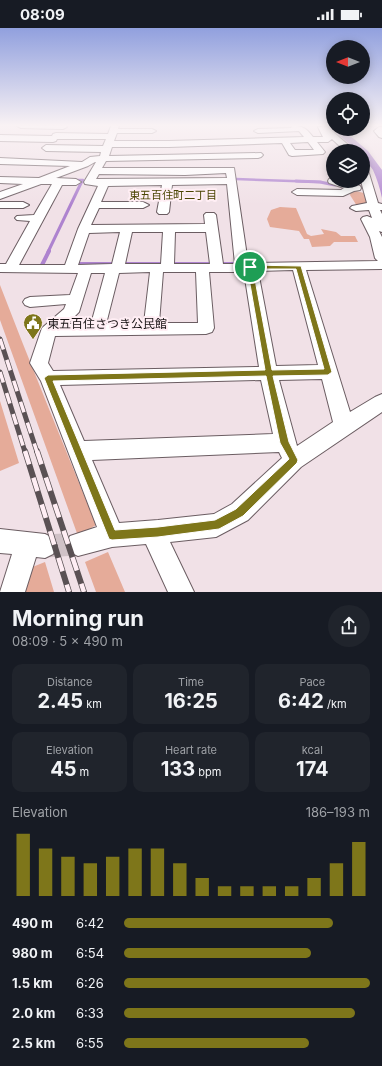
<!DOCTYPE html>
<html lang="en">
<head>
<meta charset="utf-8">
<style>
	:root { --surface:#171b24; --page:#20242c; --text:#f1f3f6; --muted:#9ea1a6; --accent:#7e761a }
	body { margin:0; font-family:Inter,"Noto Sans JP",sans-serif; background:var(--page); color:var(--text); height:100vh; display:flex; flex-direction:column; font-size:15px; white-space:nowrap }
	* { box-sizing:border-box; margin:0 }
	p { font-size:13px; color:var(--muted) }
	.icon { flex:none; width:22px; height:22px; fill:none; stroke:currentColor; stroke-width:2; stroke-linecap:round; stroke-linejoin:round }
	.map { position:relative; height:564px; overflow:hidden }
	.sheet { display:flex; flex-direction:column; background:var(--surface); flex:1 }
	.sheet>* { flex:none }
	.needle { width:26px; rotate:270deg }
	.tools { position:absolute; left:326px; top:12px; display:grid; gap:8px }
	.tools a { display:grid; place-items:center; width:44px; height:44px; border-radius:50%; background:var(--surface); box-shadow:0 2px 10px #0003; font-size:20px }
	.pin { position:absolute; display:grid; place-items:center; width:34px; height:34px; color:#fff; margin:-17px; border:2px solid #fff; border-radius:50%; box-shadow:0 1px 4px #0007 }
	.round { display:grid; place-items:center; flex:none; width:42px; height:42px; border-radius:21px; background:var(--page) }
	.overview { display:flex; align-items:center; justify-content:space-between; height:68px; padding:0 12px }
	h1 { font-size:22px; font-weight:700; line-height:30px }
	.stats { display:grid; grid-template-columns:repeat(3,1fr); gap:6px; height:68px; padding:4px 12px }
	.stats div { display:grid; align-content:center; border-radius:10px; background:var(--page); text-align:center }
	.stats b { font-size:20px; font-weight:700 }
	.stats small { font-size:11px; font-weight:400 }
	.stats p { font-size:11px }
	.chart { height:112px; padding:8px 12px }
	.chart p { display:flex; justify-content:space-between }
	.chart svg { width:100%; height:72px; margin-top:4px; stroke:var(--accent); stroke-width:6 }
	ul { padding:0 12px; list-style:none; font-size:13px }
	li { display:grid; grid-template-columns:64px 48px 1fr; align-items:center; height:30px }
	li i { height:10px; border-radius:5px; background:var(--accent) }
	.status { display:flex; justify-content:space-between; align-items:center; height:28px; padding:0 20px; background:var(--surface); direction:ltr }
	.status svg { height:11px; fill:currentColor }
	.map>svg:first-child { display:block }
</style>
</head>
<body>
<div class="status"><b>08:09</b><svg viewBox="0 0 49 12"><path d="M0 12V9h3v3zM5 12V6h3v6zM10 12V3h3v9zM15 12V0h3v12zM26 1h20v11H26zM47 4h2v5h-2z"/></svg></div>
<div class="map">
<svg width="382" height="564" viewBox="0 0 382 564">
	<rect width="100%" height="100%" fill="#f1e1e7"/>
	<path fill="#e5ab99" d="M351,163H356L364,165L367,177L357,178L350,167Z
		M280,179L296,180L307,206L311,208L324,206L321,201L336,204L341,208H355L358,214H334L330,218L312,219L309,211H304L299,203L270,199L267,191L271,182Z
		M0,257C31,338 64,417 96,497L78,508L0,292Z
		M0,373L19,435L0,443Z
		M108,524L125,564H96L85,534Z
		M45,534L54,564H20L25,542Z"/>
	<path fill="#ae83cf" d="M328,98H333V101H340L354,111L368,123L382,142V170C380,160 377,151 373,142C369,136 363,131 363,123H358Z"/>
	<g fill="none" stroke-linecap="round" stroke-linejoin="round">
		<path stroke="#ae83cf" stroke-width="2.5" d="M236,151L321,154
			M73,152H83L82,154"/>
		<path stroke="#ae83cf" stroke-width="3" d="M296,153L320,154L335,157
			M48,224L82,153"/>
		<path stroke="#ae83cf" stroke-width="4" d="M76,236H238V234
			M42,237L49,223"/>
		<path stroke="#d0c2c7" stroke-width="23" stroke-dasharray="23 12" stroke-linecap="butt" d="M45,518L78,516"/>
		<defs>
			<path id="minor" d="M17,98H66L67,99L63,101L21,100Z
				M111,98H119L118,101H152L156,103L152,105H117L114,113H169L304,109L299,103L258,105L254,103L258,101L291,100L292,98C303,98 306,100 313,109H323L318,99L326,98L353,121L354,123H345L332,111L328,114H317L325,124L323,126L292,128L289,127L282,115L169,119H112L109,128L261,125L263,127L261,129L258,130L106,133L102,140H234L248,235L378,233L375,230L370,209L361,191L363,189L367,188L372,190L369,182L356,183L350,180L352,178L367,175L361,153H363V139L368,142L378,175L382,176V182H380L382,186V204L379,203L382,209V241L306,242L350,384L375,369L382,366V384L301,439L248,492L216,509L170,514L194,564H168L146,516L112,519L78,528L70,524L66,516L70,508L97,499L41,353L30,335L42,300L64,281L66,276L30,279L25,277L23,274L25,271L30,269L70,267L78,245L0,244V236H6L30,193L17,192L15,190L17,188L34,187L52,156H41L0,171V164L23,156L0,155V149L39,150L70,138L0,136V130L82,134L90,129L100,128L101,124L46,123L42,120L46,117L103,118L106,111H57L56,113L53,114L0,113V107L52,108L53,106L56,105L108,106ZM308,114L314,122H295L290,115ZM95,134H96L84,154L85,156L98,158L78,201L65,237H19L62,157H76L81,154L76,151L56,150L88,138ZM226,145L227,150L96,151L99,146L185,147ZM227,156L235,236H223L216,187L214,185H206L204,187L205,196L91,197L99,180H143L149,177L143,174H101L108,158L162,157L157,184L159,186H167L169,184L172,157ZM120,204L112,236L78,237L89,205ZM132,204H163L161,236H125ZM175,204H206L210,236H174ZM293,242L318,337L276,338L258,243ZM150,244L144,295L106,296L119,245ZM163,244H196L198,295H159ZM209,244H244L259,339L53,343L48,335L55,308L206,306L212,304L214,300ZM91,245H105L91,296H67L79,284ZM322,351L333,394L297,418L279,352ZM261,352L273,406L84,413L60,357ZM279,424L282,430L232,476L214,486L158,492L119,495L92,432Z
				M379,99H382V110L379,109L374,103Z
				M333,150V153H344L360,158L361,160L360,162L354,163L343,168L297,167L292,164L297,161L341,162L344,160L329,155L328,153L329,151Z
				M0,174H23L29,177L23,180H0Z
				M0,501L45,506L53,510L57,518L53,526L45,530L36,529L25,564H0L12,526L0,525Z"/>
		</defs>
		<use href="#minor" stroke="#6b5d62" stroke-width="2"/>
		<use href="#minor" fill="#fff" fill-rule="evenodd"/>
		<defs>
			<path id="rail-far2" d="M0,311V312"/>
			<path id="rail-far1" d="M0,311L37,424
				M0,344L25,424"/>
			<path id="rail" d="M25,423L69,564
				M37,423L84,564"/>
		</defs>
		<use href="#rail-far2" stroke="#5a5154" stroke-width="4.5"/>
		<use href="#rail-far1" stroke="#5a5154" stroke-width="5"/>
		<use href="#rail" stroke="#5a5154" stroke-width="6"/>
		<use href="#rail-far2" stroke="#ffeef4" stroke-width="3" stroke-dasharray="8" stroke-linecap="butt"/>
		<use href="#rail-far1" stroke="#ffeef4" stroke-width="3.5" stroke-dasharray="11" stroke-linecap="butt"/>
		<use href="#rail" stroke="#ffeef4" stroke-width="4.5" stroke-dasharray="14" stroke-linecap="butt"/>
	</g>
	<linearGradient id="sky" x2="0" y2="1"><stop stop-color="#91a0de"/><stop offset="0.55" stop-color="#f9f2f4"/><stop offset="1" stop-color="#f9f2f4" stop-opacity="0"/></linearGradient>
	<rect width="382" height="177" fill="url(#sky)"/>
	<path fill="#7e761a" stroke="#fff" fill-rule="evenodd" d="M250,237L301,238L332,344L328,347L273,348L289,414L298,432L297,435L243,488L219,501L158,509L112,512L109,511L44,350L48,347L265,342L247,239ZM253,241H296L324,341L272,342ZM266,348L280,415L289,431L236,481L215,492L158,499L115,502L53,353Z"/>
	<defs>
		<symbol id="civic-pin" viewBox="-11 -11 22 30"><path d="M0 17L-7.5 6A9.5 9.5 0 1 1 7.5 6Z" fill="#7e761a" stroke="#ffeef4"/><path d="M-.6-6.5H3V-4.5H.6V-3L4-1V1h2V6H-6V1h2V-1L-.6-3ZM-1.2 2.5V6h2.4V2.5Z" fill="#fff"/></symbol>
	</defs>
	<g fill-rule="evenodd">
		<use href="#civic-pin" x="22" y="284" width="22" height="30"/>
	</g>
	<g text-anchor="middle" dominant-baseline="central" stroke-width="4" stroke-linejoin="round" paint-order="stroke">
		<g font-size="11" fill="#4b4603" stroke="#ffeef4">
			<text x="173" y="167">東五百住町二丁目</text>
		</g>
		<g font-size="12" fill="#181214" stroke="#ffeef4" text-anchor="start">
			<text x="47" y="295">東五百住さつき公民館</text>
		</g>
	</g>
</svg>
<div class="tools">
<a><svg class="needle" viewBox="-14 -14 28 28"><path d="M0-13l5 13h-10z" fill="#e53935"/><path d="M0 13l5-13h-10z" fill="#9ea1a6"/></svg></a>
<a><svg class="icon" aria-label="locate" viewBox="0 0 24 24"><circle cx="12" cy="12" r="6"/><path d="M12 2v4M12 18v4M2 12h4M18 12h4"/></svg></a>
<a><svg class="icon" aria-label="layers" viewBox="0 0 24 24"><path d="M12 4l9 5-9 5-9-5zM3 14l9 5 9-5"/></svg></a>
</div>
<div class="pin" style="left:250px;top:239px;background:#1e9e55"><svg class="icon" aria-label="arrive" viewBox="0 0 24 24"><path d="M6 21V4h12l-3 4 3 4H6"/></svg></div>
</div>
<section class="sheet">
<div class="overview"><div><h1>Morning run</h1><p>08:09 · 5 × 490 m</p></div><a class="round"><svg class="icon" aria-label="share" viewBox="0 0 24 24"><path d="M12 15V3M7 8l5-5 5 5M5 13v7h14v-7"/></svg></a></div>
<div class="stats">
<div><p>Distance</p><b>2.45<small> km</small></b></div>
<div><p>Time</p><b>16:25</b></div>
<div><p>Pace</p><b>6:42<small> /km</small></b></div>
</div>
<div class="stats">
<div><p>Elevation</p><b>45<small> m</small></b></div>
<div><p>Heart rate</p><b>133<small> bpm</small></b></div>
<div><p>kcal</p><b>174</b></div>
</div>
<div class="chart"><p><span>Elevation</span>186–193 m</p>
<svg viewBox="0 0 160 44" preserveAspectRatio="none"><path d="M5 44V6M15 44V15M25 44V20M35 44V24M45 44V20M55 44V15M65 44V15M75 44V24M85 44V33M95 44V38M105 44V38M115 44V38M125 44V38M135 44V33M145 44V24M155 44V11"/></svg>
</div>
<ul>
<li><b>490 m</b>6:42<i style="width:85%"></i></li>
<li><b>980 m</b>6:54<i style="width:76%"></i></li>
<li><b>1.5 km</b>6:26<i style="width:100%"></i></li>
<li><b>2.0 km</b>6:33<i style="width:94%"></i></li>
<li><b>2.5 km</b>6:55<i style="width:75%"></i></li>
</ul>
</section>
</body>
</html>
